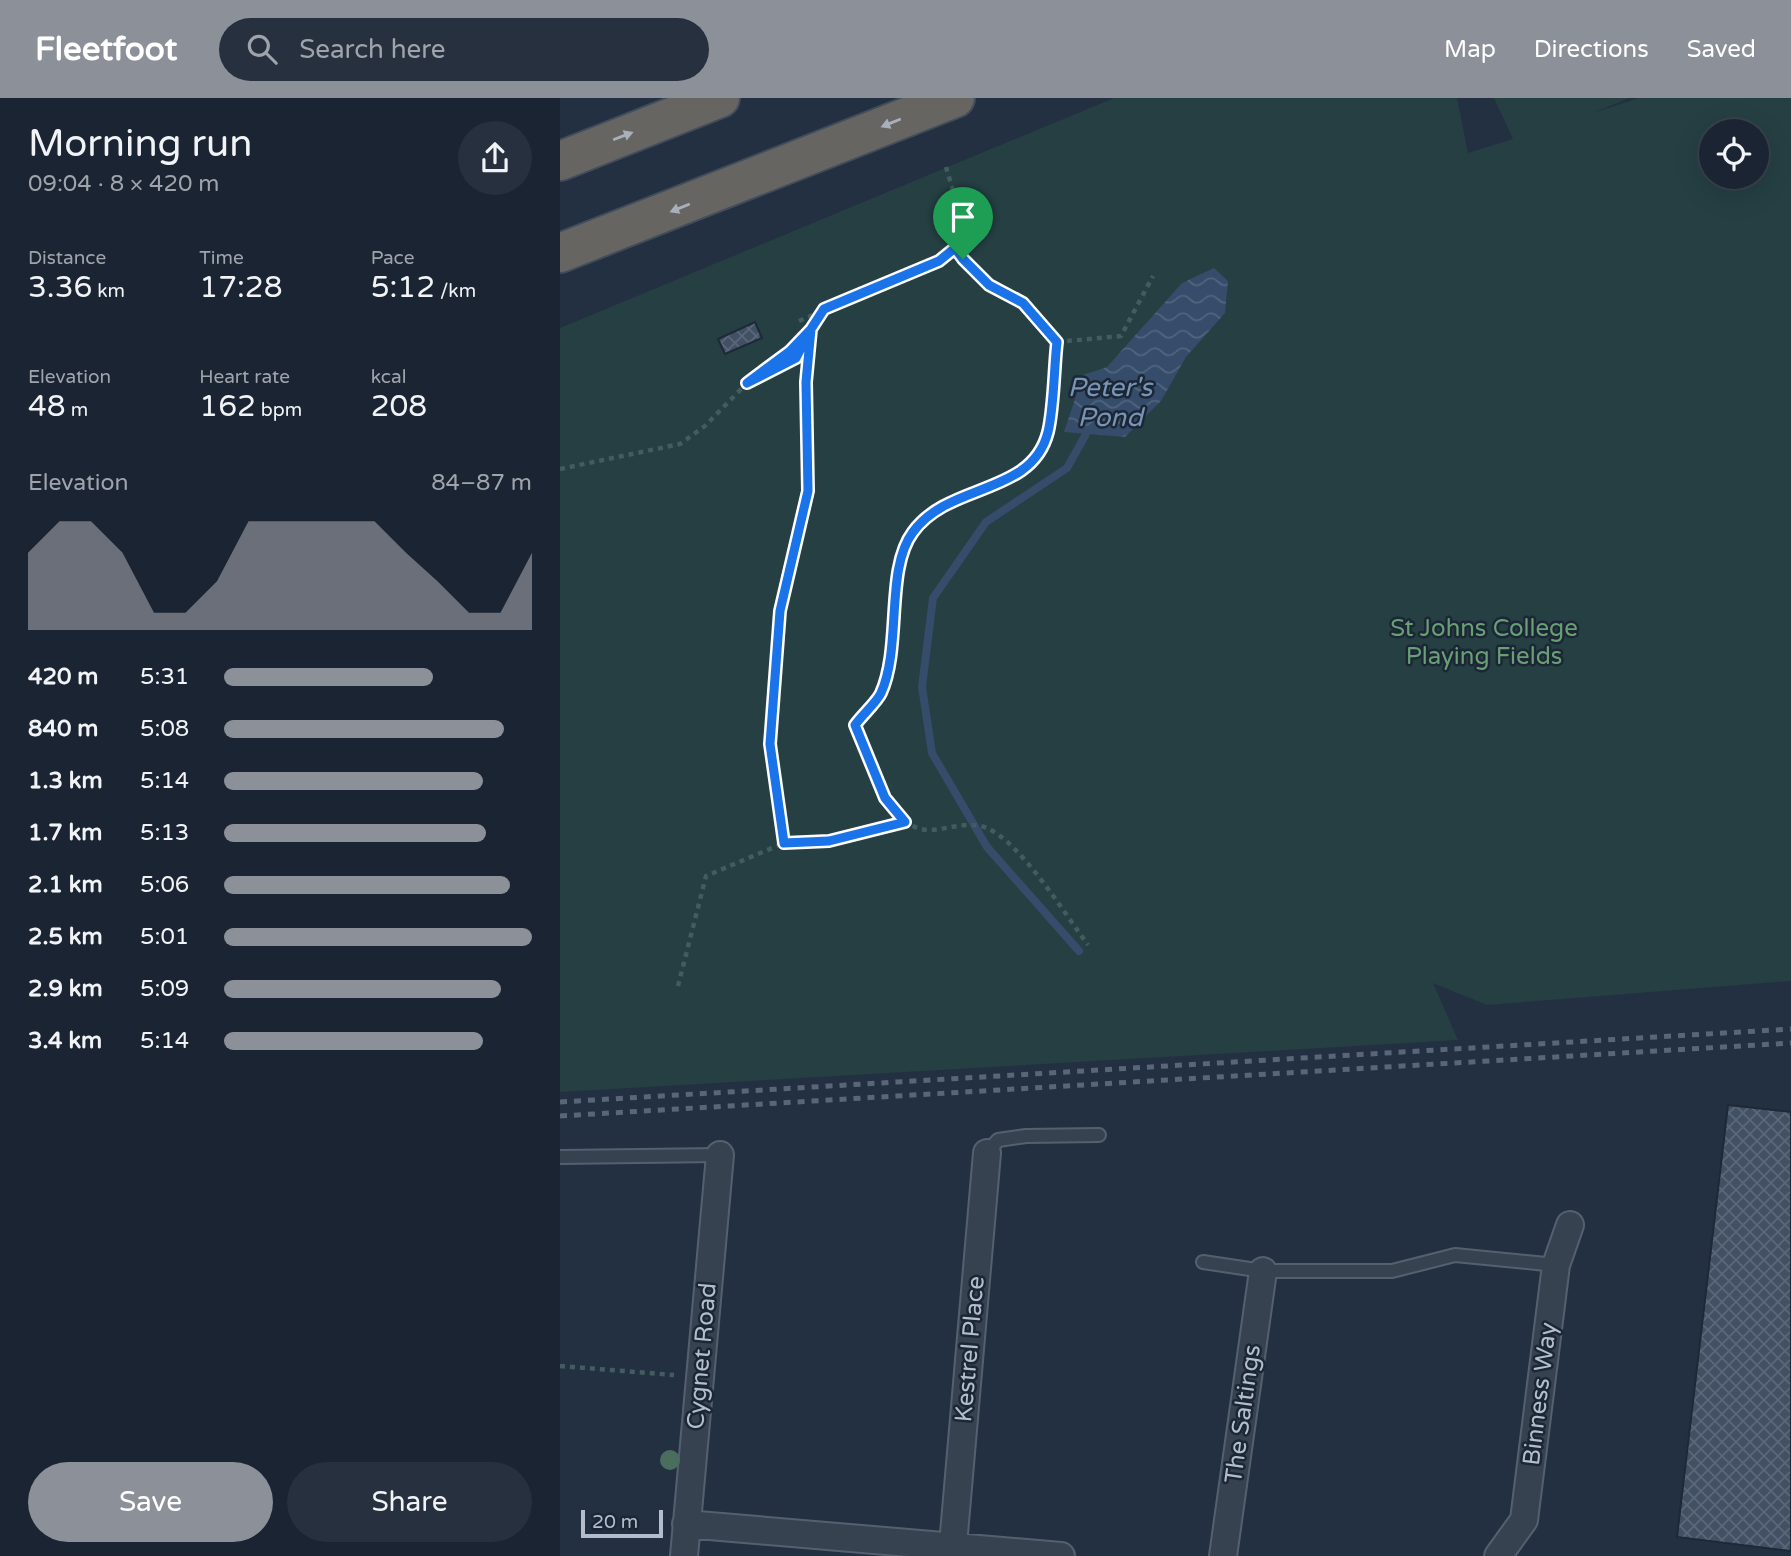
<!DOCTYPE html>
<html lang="en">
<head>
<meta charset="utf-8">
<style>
	:root { --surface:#1a2432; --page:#27303e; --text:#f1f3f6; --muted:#9fa4ac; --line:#38414d; --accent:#8c9099 }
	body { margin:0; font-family:"Varela Round",sans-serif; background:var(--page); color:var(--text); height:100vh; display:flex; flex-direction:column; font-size:26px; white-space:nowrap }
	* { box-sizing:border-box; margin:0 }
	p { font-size:23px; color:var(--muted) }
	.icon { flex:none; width:38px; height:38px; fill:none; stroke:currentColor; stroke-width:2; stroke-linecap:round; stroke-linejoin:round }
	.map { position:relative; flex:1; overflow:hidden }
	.details { display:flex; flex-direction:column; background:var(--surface); width:560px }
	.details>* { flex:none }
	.fabs { position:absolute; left:1139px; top:21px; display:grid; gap:14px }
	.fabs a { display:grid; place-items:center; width:70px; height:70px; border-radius:50%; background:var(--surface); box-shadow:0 7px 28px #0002,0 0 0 2px var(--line); font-size:35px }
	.scale { position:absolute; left:21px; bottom:18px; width:82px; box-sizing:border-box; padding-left:7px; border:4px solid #b4bdcc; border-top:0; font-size:19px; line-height:24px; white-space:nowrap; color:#b4bdcc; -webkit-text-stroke:5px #1c2736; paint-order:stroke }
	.pin { position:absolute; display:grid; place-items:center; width:60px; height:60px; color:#fff; margin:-72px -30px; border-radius:50% 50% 50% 0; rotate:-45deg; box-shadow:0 0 7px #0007 }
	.pin .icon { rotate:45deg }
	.round { display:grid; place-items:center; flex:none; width:74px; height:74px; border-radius:37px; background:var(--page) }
	.summary { display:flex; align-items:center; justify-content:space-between; height:119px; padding:0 28px }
	h1 { font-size:38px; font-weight:600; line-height:52px }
	.metrics { display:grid; grid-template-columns:repeat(3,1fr); gap:10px; height:119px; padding:7px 28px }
	.metrics div { display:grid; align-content:center }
	.metrics b { font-size:30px; font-weight:600 }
	.metrics small { font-size:19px; font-weight:400 }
	.metrics p { font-size:19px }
	.chart { height:196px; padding:14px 28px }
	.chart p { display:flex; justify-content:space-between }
	.chart svg { width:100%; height:126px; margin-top:7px; fill:var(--accent); opacity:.7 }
	.action { display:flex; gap:14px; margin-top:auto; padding:14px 28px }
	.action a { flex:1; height:80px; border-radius:42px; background:var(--accent); color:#fff; font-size:28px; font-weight:600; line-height:80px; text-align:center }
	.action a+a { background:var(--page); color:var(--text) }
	ul { padding:0 28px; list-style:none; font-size:23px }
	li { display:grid; grid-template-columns:112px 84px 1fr; align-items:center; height:52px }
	li i { height:18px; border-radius:9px; background:var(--accent) }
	header { display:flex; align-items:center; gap:42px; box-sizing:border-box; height:98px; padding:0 35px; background:var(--accent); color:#fff }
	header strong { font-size:33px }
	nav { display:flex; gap:38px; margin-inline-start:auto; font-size:24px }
	.search { width:490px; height:63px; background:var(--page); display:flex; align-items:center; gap:18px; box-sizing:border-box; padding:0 24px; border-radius:38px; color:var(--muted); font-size:26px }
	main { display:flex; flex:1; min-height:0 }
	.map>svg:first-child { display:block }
</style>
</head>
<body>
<header>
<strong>Fleetfoot</strong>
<div class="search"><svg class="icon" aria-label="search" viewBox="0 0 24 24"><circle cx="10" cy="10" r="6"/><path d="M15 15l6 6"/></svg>Search here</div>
<nav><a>Map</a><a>Directions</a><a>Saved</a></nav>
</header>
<main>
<section class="details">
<div class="summary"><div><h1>Morning run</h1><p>09:04 · 8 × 420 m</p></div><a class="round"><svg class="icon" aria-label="share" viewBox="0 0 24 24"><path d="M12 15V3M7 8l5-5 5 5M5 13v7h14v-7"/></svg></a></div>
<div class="metrics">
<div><p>Distance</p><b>3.36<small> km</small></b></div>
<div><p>Time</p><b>17:28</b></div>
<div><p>Pace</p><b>5:12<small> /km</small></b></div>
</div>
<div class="metrics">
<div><p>Elevation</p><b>48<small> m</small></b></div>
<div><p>Heart rate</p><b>162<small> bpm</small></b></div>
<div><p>kcal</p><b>208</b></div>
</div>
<div class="chart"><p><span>Elevation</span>84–87 m</p>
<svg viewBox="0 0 160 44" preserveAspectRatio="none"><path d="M0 44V17L10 6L20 6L30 17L40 38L50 38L60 27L70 6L80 6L90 6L100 6L110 6L120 17L130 27L140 38L150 38L160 17V44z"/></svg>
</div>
<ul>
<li><b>420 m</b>5:31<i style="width:68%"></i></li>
<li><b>840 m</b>5:08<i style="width:91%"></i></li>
<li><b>1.3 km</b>5:14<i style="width:84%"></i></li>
<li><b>1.7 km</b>5:13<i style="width:85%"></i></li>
<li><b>2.1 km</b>5:06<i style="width:93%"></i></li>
<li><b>2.5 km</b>5:01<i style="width:100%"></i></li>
<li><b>2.9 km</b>5:09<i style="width:90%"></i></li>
<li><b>3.4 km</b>5:14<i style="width:84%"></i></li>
</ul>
<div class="action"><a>Save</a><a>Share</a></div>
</section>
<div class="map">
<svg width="1231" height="1458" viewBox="0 0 1231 1458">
	<defs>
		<pattern id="water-waves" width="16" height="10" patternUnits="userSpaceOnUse" patternTransform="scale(1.75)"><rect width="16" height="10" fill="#354c6a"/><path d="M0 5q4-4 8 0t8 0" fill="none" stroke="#50647e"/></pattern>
		<pattern id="building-cross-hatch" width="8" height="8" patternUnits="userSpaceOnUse" patternTransform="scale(1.75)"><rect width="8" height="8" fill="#425064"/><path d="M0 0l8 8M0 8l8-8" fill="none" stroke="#5b6779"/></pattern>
	</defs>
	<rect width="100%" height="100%" fill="#233042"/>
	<path fill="#253f43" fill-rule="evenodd" d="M554,0H897L908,55L953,41L934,0H1069L1033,15L1079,0H1231V883L927,907L873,885L898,942L0,994V230ZM1152,33H1197V79H1152Z"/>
	<path fill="url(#water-waves)" d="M654,170L668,183L665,215L626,259L601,303L565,339L504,334L523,277L547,269L622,185Z"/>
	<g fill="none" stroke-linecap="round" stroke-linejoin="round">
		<path stroke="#354c6a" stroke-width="8" d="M519,853L427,749L372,655L362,589L373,500L426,424L507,370L526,336"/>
	</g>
	<path fill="url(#building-cross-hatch)" stroke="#1e2938" stroke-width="2" d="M195,224L202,240L165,256L158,241Z
		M1168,1007L1231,1014V1453L1117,1439Z"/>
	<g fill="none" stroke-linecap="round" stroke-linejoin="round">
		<defs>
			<path id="service" d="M427,1055L438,1042L466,1038L539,1037
				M0,1059L160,1057
				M643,1164L703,1173H832L895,1157L996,1167"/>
			<path id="minor" d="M126,1426L501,1458
				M393,1447L427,1055
				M124,1458L160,1057
				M663,1458L703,1173
				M938,1458L964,1422L996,1167L1010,1127"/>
			<path id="trunk" d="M0,63L160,0
				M0,155L395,0"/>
		</defs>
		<use href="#service" stroke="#55606f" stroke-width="16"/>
		<use href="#minor" stroke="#55606f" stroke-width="30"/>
		<use href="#trunk" stroke="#424d5c" stroke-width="42"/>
		<path stroke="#435c5f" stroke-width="4.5" stroke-dasharray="5 5" stroke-linecap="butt" d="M395,150L429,187L463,205L497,244C495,265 491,286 490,307C489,316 490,326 488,334C472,398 389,384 353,434C326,471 342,549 321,595C317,604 302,617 295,627C307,658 328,731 368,732C387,732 409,722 427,730C461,745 505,816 528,847
			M239,223L379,163C413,136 396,105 386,69
			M251,231L246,284L248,393L220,513L210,646L224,745L269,743L345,724
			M497,244L561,238L593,178
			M200,278L236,260L247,238
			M0,371L120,346L145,328L187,285L230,253L251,231L264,210
			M118,888L146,778L224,745
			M0,1268L114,1277"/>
		<use href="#service" stroke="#374251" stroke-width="12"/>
		<use href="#minor" stroke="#374251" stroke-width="26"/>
		<use href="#trunk" stroke="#666562" stroke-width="38"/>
		<path stroke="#596679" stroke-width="5" stroke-dasharray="7 7" stroke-linecap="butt" d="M0,1004L1231,931
			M0,1018L1231,945"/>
	</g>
	<circle fill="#4a6d5e" cx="110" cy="1362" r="10"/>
	<defs><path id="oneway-solid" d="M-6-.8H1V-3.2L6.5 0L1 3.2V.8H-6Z" transform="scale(1.75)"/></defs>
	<g fill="#a8b0bc">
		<use href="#oneway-solid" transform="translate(331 25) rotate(158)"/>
		<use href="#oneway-solid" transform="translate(63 38) rotate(-21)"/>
		<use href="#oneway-solid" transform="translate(120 110) rotate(158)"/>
	</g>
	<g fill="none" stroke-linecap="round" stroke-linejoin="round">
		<defs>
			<path id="route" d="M403,161L395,150L379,163L264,211L251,231L230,253L187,285L236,260L251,231L246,284L248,393L220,513L210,646L224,745L269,743L345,724L325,700L295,627C302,617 317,604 321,595C342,549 325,471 353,434C389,384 472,398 488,334C494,310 494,269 497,244L463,205L429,187L403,161"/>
		</defs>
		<use href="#route" stroke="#fff" stroke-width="14"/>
		<use href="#route" stroke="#1a73e8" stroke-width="9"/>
	</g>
	<g text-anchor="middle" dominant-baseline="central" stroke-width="5" stroke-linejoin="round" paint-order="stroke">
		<g font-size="24" fill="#699f75" stroke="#1c2736">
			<text x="924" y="530">St Johns College<tspan x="924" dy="28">Playing Fields</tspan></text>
		</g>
		<g font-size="24" fill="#b4bdcc" stroke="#1c2736">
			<text transform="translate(410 1251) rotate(-85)">Kestrel Place</text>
			<text transform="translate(142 1258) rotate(-85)">Cygnet Road</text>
			<text transform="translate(980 1296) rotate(-83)">Binness Way</text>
			<text transform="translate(683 1316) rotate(-82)">The Saltings</text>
		</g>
		<g font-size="26" font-style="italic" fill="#7994b5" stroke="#1c2736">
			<text x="550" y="289">Peter's<tspan x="550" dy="30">Pond</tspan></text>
		</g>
	</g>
</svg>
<div class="fabs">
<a><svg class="icon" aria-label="locate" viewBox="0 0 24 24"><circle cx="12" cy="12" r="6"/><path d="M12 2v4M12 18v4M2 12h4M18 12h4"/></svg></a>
</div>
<div class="scale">20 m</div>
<div class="pin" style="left:403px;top:161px;background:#1e9e55"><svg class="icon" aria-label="arrive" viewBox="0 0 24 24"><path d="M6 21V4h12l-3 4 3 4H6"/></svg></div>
</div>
</main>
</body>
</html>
